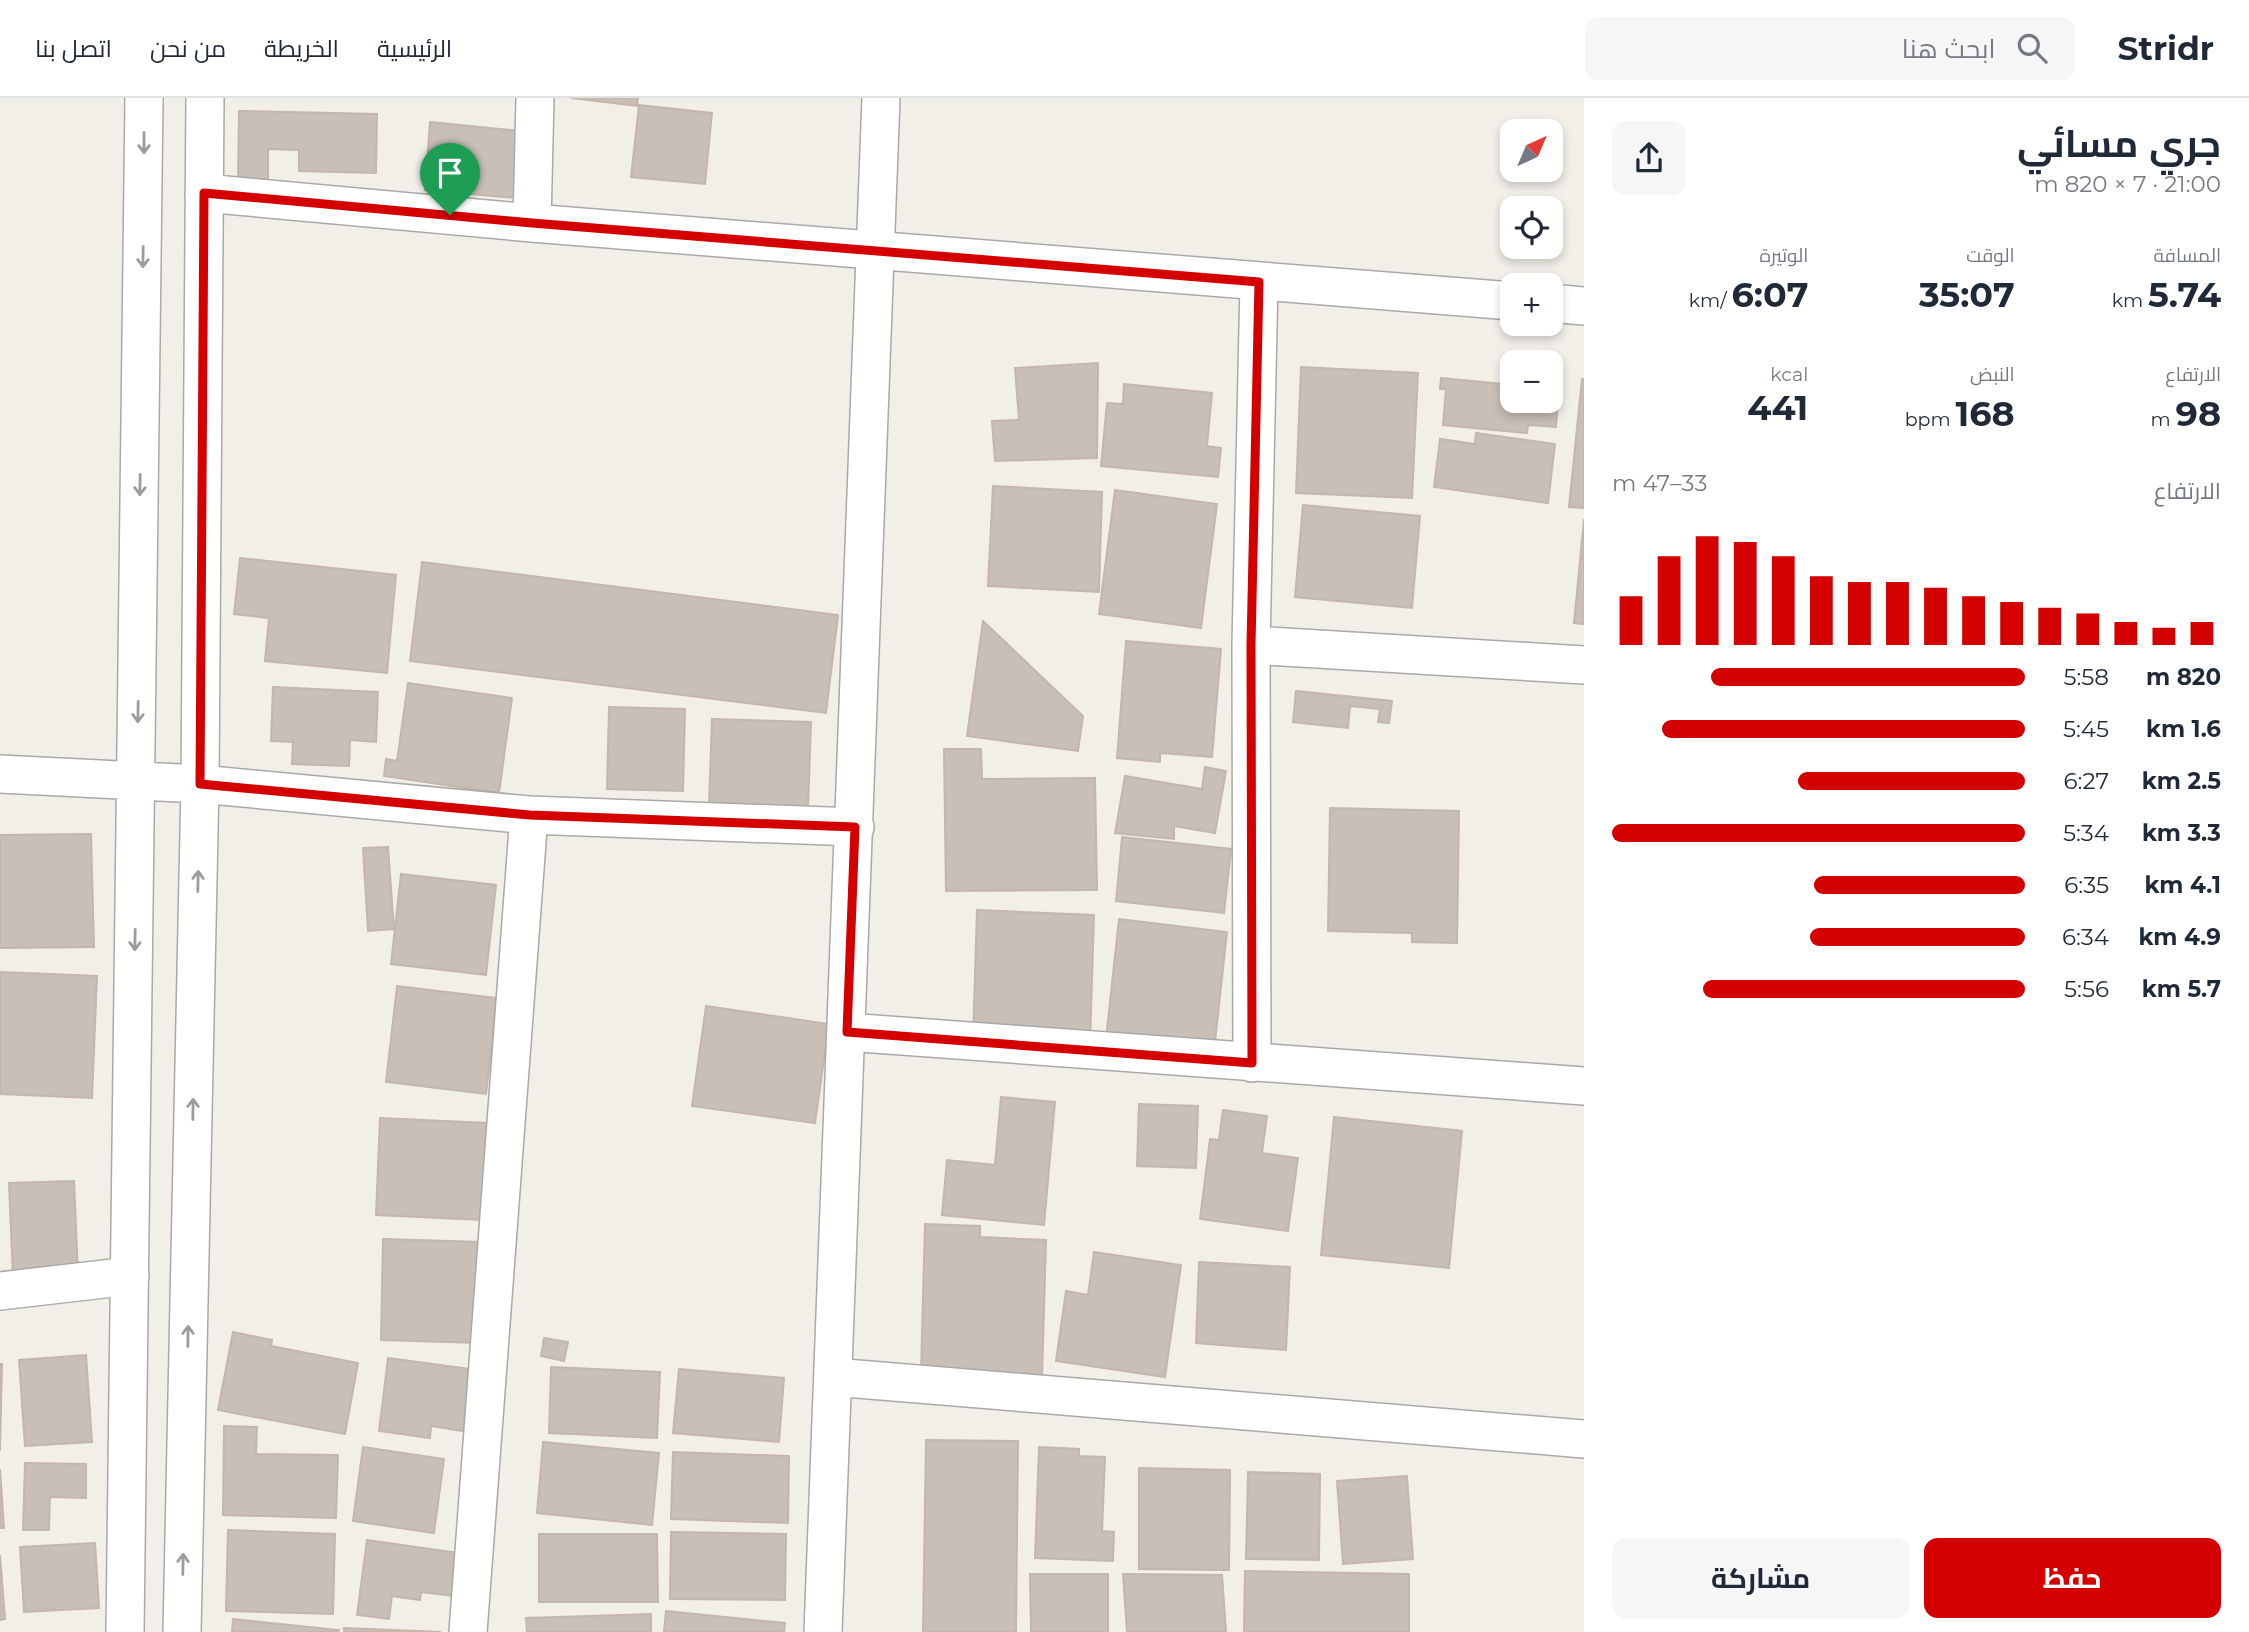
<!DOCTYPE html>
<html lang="ar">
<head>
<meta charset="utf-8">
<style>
	:root { --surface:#fff; --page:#f6f6f7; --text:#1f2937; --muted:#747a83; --line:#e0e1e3; --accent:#d40000 }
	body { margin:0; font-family:Montserrat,Cairo,sans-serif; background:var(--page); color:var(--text); direction:rtl; height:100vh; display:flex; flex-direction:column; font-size:26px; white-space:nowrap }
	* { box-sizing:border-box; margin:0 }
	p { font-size:23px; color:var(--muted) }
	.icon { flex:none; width:38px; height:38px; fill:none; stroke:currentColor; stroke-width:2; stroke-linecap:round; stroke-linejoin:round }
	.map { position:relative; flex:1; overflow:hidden; direction:ltr }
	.side { display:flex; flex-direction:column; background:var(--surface); width:665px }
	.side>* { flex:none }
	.needle { width:46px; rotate:44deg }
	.fabs { position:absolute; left:1500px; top:21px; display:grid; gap:14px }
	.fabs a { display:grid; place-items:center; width:63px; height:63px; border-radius:14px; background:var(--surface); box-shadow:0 4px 10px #0003; font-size:35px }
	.pin { position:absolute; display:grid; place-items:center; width:60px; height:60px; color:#fff; margin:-72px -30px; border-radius:50% 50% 50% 0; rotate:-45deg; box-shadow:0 0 7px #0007 }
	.pin .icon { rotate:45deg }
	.round { display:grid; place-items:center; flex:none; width:74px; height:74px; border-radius:14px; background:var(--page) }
	.overview { display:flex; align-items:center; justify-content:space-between; height:119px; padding:0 28px }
	h1 { font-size:38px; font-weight:700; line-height:52px }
	.figures { display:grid; grid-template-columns:repeat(3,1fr); gap:10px; height:119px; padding:7px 28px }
	.figures div { display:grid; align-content:center }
	.figures b { font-size:35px; font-weight:700 }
	.figures small { font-size:19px; font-weight:400 }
	.figures p { font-size:19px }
	.chart { height:196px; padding:14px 28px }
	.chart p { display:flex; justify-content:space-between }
	.chart svg { width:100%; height:126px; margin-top:7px; stroke:var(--accent); stroke-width:6 }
	.cta { display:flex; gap:14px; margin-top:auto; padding:14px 28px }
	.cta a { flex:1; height:80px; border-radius:14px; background:var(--accent); color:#fff; font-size:28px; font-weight:700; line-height:80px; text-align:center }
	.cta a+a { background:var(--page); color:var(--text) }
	ul { padding:0 28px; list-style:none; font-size:23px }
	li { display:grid; grid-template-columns:112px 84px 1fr; align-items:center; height:52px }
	li i { height:18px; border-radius:9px; background:var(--accent) }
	header { display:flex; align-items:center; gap:42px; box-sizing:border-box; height:98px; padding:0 35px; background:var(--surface); border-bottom:2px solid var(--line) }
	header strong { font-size:33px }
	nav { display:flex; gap:38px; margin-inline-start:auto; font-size:24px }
	.search { width:490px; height:63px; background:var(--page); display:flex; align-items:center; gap:18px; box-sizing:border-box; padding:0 24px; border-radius:14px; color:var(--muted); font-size:26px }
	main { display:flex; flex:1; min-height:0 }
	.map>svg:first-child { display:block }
</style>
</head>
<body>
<header>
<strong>Stridr</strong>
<div class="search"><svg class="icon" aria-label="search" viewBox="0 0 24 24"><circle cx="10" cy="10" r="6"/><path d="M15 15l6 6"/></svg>ابحث هنا</div>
<nav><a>الرئيسية</a><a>الخريطة</a><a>من نحن</a><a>اتصل بنا</a></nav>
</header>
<main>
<section class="side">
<div class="overview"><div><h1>جري مسائي</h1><p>21:00 · 7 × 820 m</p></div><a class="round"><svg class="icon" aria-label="share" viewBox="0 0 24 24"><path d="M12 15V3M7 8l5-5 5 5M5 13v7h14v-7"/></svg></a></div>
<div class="figures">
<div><p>المسافة</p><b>5.74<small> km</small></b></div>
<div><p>الوقت</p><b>35:07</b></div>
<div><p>الوتيرة</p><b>6:07<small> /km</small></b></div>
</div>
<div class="figures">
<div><p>الارتفاع</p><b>98<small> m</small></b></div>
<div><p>النبض</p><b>168<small> bpm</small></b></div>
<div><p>kcal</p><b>441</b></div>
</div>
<div class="chart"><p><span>الارتفاع</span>33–47 m</p>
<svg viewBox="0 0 160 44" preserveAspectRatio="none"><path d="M5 44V27M15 44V13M25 44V6M35 44V8M45 44V13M55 44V20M65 44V22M75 44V22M85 44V24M95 44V27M105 44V29M115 44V31M125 44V33M135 44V36M145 44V38M155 44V36"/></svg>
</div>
<ul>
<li><b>820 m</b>5:58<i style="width:76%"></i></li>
<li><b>1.6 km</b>5:45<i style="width:88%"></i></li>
<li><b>2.5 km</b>6:27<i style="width:55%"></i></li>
<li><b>3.3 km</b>5:34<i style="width:100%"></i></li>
<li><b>4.1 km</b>6:35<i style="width:51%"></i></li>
<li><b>4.9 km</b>6:34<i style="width:52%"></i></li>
<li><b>5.7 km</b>5:56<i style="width:78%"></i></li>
</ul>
<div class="cta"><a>حفظ</a><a>مشاركة</a></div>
</section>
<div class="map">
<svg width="1584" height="1534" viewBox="0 0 1584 1534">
	<rect width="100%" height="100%" fill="#f2efe9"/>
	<path fill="#c7bfb8" stroke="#c4b6ab" stroke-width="2" d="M571,0H638L637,8Z
		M639,7L712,15L705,86L631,79Z
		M239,13L377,16L376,75L299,73V52L268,51V81H238Z
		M430,24L520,33L517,100L425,92Z
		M1098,265L1097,360L995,363L992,323L1019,322L1015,270Z
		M1301,269L1418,275L1412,400L1296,395Z
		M1441,280L1512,287V303H1550V290L1559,291L1556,329L1528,327L1527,335L1443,327L1446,291H1440Z
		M1582,281H1584V410L1569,409Z
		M1124,286L1212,295L1207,348L1221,350L1218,379L1101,368L1107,305L1123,306Z
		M1476,335L1555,346L1548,405L1434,389L1440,341L1475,346Z
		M993,388L1102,394L1099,494L988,488Z
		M1115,392L1217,406L1201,530L1099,516Z
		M1303,407L1420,418L1412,510L1295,499Z
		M1584,421V526L1574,525Z
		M240,460L396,477L387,575L265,563L269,520L234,516Z
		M422,464L838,517L826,615L410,563Z
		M983,523L1083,618L1078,653L967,638Z
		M1126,543L1221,551L1212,659L1160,655V664L1117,660Z
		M408,585L512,600L499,695L384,678L386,661L397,663Z
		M273,589L378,594L376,644L350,642L349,668L292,666L293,644L271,643Z
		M1296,593L1392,603L1389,625L1378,624L1380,611L1350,608L1348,630L1293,624Z
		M609,609L685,611L683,693L607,691Z
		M712,621L811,624L808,711L709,707Z
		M944,651H981L982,681L1095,680L1097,792L946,793Z
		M1205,669L1226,673L1215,735L1174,728V741L1115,735L1125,678L1202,691Z
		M1330,710L1459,713L1457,845L1412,844V835L1328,833Z
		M91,736L94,849L0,850V737Z
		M1122,739L1231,751L1224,815L1116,803Z
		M388,749L394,831L368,833L363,750Z
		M401,776L496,787L486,877L391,866Z
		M977,812L1094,817L1090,944L973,940Z
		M1119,821L1227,834L1214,953L1106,941Z
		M0,874L97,878L92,1000L0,996Z
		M397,888L497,900L486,996L386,984Z
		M706,908L829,926L815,1025L692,1008Z
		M1001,999L1055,1004L1044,1127L942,1117L947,1062L995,1067Z
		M1139,1006L1198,1008L1196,1070L1137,1068Z
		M1223,1012L1267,1018L1262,1055L1298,1060L1288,1133L1200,1121L1210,1041L1219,1042Z
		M1334,1019L1462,1033L1449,1170L1321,1157Z
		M380,1020L487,1025L483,1122L376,1117Z
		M74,1083L78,1177L13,1179L9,1085Z
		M925,1126L980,1128V1139L1046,1142L1042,1280L921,1275Z
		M383,1141L482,1144L480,1245L381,1242Z
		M1094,1154L1181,1167L1165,1279L1056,1263L1066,1193L1088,1197Z
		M1199,1164L1290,1169L1286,1252L1196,1245Z
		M233,1234L272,1242L271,1248L358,1265L345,1336L218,1312Z
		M544,1240L568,1244L564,1263L541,1258Z
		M86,1257L92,1344L25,1348L19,1262Z
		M388,1260L471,1271L463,1333L431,1328L430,1340L379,1333Z
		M0,1266H2L0,1353Z
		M551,1269L660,1274L657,1340L549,1335Z
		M679,1271L784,1280L779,1344L673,1335Z
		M224,1328L257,1329L256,1356L338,1357L336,1420L223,1417Z
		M926,1342L1018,1343L1016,1534H923Z
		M543,1344L659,1355L652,1427L537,1415Z
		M363,1349L444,1361L434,1435L353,1423Z
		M1039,1349L1079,1351V1358L1105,1359L1102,1433L1114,1434L1113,1463L1035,1460Z
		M673,1354L789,1358L788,1425L671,1421Z
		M25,1365L86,1366V1400L50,1399L49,1432H23Z
		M1139,1370L1230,1372L1229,1472L1139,1471Z
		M0,1371L4,1430H0Z
		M1248,1374L1320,1376L1319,1462L1246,1461Z
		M1407,1378L1413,1461L1343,1466L1337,1383Z
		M228,1432L335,1436L333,1516L226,1513Z
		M671,1434L786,1436L785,1502L670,1501Z
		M539,1436H657L658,1504H539Z
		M367,1442L459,1455L453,1498L421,1494L420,1502L392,1498L389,1521L357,1517Z
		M95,1445L99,1510L24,1514L20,1449Z
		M0,1457L5,1521L0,1522Z
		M1245,1473L1409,1476V1534H1244Z
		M1030,1476H1108V1534H1031Z
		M1123,1476L1222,1477L1226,1534H1127Z
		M666,1513L785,1525L784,1534H664Z
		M651,1516V1534H527L526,1520Z
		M233,1521L339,1532L338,1534H232Z
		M344,1530L441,1534H344Z"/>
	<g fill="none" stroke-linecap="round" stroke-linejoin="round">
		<defs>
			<path id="minor" d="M204,95L532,125L1512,203
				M532,125L535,0
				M1550,205L1584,208
				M1251,547L1584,567
				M0,676L200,686L529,717L855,729
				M847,934L1584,988
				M1252,965L1251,547L1259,184
				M0,1193L130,1178
				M833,1279L1584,1341
				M125,1534L144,0
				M182,1534L200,686L205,0
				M468,1534L529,717
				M823,1534L881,0"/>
		</defs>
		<use href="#minor" stroke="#a9a9a9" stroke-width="40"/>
		<use href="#minor" stroke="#fff" stroke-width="37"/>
	</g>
	<defs><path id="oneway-shaft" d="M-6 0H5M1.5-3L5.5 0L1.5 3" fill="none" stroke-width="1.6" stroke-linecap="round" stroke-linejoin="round" transform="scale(1.75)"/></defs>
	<g stroke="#9c9c9c">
		<use href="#oneway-shaft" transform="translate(144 45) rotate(90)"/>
		<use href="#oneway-shaft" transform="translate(143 159) rotate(91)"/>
		<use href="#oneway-shaft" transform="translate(140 387) rotate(91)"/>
		<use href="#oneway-shaft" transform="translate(138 614) rotate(91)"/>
		<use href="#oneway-shaft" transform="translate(198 783) rotate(-89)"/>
		<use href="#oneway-shaft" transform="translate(135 842) rotate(91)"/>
		<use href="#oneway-shaft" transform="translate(193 1011) rotate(-89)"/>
		<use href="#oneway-shaft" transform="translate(188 1238) rotate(-89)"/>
		<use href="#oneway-shaft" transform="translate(183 1466) rotate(-89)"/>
	</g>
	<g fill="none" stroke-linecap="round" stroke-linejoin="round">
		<defs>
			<path id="route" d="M204,95L532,125L1259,184L1251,547L1252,965L847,934L855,729L530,717L200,686Z"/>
		</defs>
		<use href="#route" stroke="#fff" stroke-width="14"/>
		<use href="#route" stroke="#d40000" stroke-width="9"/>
	</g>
</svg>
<div class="fabs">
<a><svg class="needle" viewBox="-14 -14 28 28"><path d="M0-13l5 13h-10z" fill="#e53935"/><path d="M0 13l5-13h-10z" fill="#747a83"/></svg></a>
<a><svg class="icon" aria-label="locate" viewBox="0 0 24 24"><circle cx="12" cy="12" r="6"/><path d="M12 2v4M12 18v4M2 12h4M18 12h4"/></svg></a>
<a>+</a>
<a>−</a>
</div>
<div class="pin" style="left:450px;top:117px;background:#1e9e55"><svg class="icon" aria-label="arrive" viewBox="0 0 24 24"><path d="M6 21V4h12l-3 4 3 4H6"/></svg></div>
</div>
</main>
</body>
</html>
